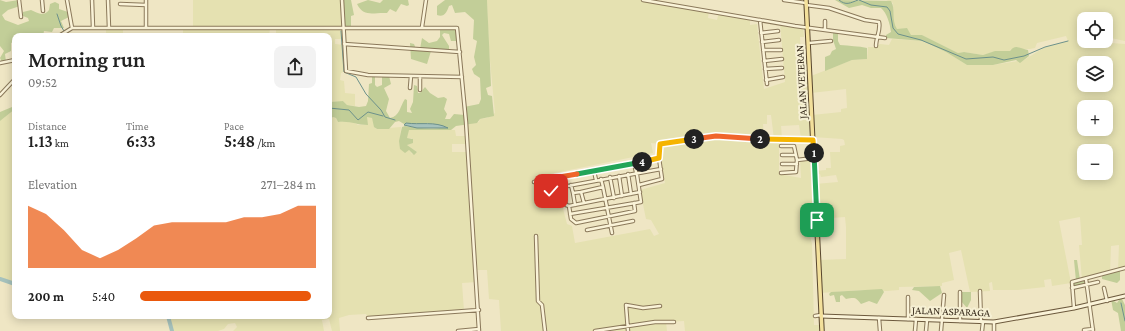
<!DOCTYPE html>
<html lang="en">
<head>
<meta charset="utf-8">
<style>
	:root { --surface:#fff; --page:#f2f2f2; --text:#222; --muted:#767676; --accent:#ea580c }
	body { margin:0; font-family:"Crimson Pro",serif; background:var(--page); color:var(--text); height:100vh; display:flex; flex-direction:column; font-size:15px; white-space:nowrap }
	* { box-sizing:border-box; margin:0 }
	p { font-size:13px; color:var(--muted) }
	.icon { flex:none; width:22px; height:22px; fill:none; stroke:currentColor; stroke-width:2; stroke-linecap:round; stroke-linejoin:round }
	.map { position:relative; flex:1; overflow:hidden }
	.details { position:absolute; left:12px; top:33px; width:320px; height:286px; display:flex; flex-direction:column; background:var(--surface); border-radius:8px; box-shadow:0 2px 10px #0003 }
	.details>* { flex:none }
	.controls { position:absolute; left:1077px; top:12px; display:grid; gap:8px }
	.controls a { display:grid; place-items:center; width:36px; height:36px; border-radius:8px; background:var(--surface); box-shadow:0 2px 10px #0003; font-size:20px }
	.pin { position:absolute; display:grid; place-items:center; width:34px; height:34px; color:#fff; margin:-17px; border-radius:8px; box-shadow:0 2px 6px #0006 }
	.km { position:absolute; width:20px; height:20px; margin:-10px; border-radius:50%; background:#222; color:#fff; font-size:11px; line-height:20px; text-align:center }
	.round { display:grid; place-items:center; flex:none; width:42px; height:42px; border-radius:8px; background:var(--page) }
	.head { display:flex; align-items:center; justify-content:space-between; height:68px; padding:0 16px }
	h1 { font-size:22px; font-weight:600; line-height:30px }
	.stats { display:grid; grid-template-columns:repeat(3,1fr); gap:6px; height:68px; padding:4px 16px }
	.stats div { display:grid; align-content:center }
	.stats b { font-size:17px; font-weight:600 }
	.stats small { font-size:11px; font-weight:400 }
	.stats p { font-size:11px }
	.chart { height:112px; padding:8px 16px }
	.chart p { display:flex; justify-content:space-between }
	.chart svg { width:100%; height:72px; margin-top:4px; fill:var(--accent); opacity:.7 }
	ul { padding:0 16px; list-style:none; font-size:13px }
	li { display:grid; grid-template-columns:64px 48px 1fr; align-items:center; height:30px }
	li i { height:10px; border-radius:5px; background:var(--accent) }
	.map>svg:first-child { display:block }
</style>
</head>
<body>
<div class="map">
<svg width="1125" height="331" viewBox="0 0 1125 331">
	<rect width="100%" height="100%" fill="#efe6c4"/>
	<path fill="#e5e1b1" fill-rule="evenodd" d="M193,0H342L343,39H335V44L344,45L345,71L341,73L340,80L344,81L345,93L355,94V106L347,105L343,101L329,102V36H276V28H270L269,36H183V28H193Z
		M487,0H643L709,11L708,18L717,20L719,12L750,17V25L757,24L764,89L785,82L780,23L803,27L804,37H800L801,59H810L811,76L852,60L867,59L868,47H875L880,44L889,45L892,39L923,41L946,52L967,65H993L1024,60L1045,47L1068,41L1066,36L1037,43L1035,48L1030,49H1011L1010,51H997L983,55L964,52L958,53L922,35H911L907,29H897L894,24L893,3L886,0H1125V41L1106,37V19H1084V38L1081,39L1084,41L1125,44V268L1118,271L1119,245L1111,246L1110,273L1082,280L1079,245H1082L1080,217L1059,221L1071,283L1052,286L1051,279L1044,280L1045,287L1018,290H993L992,282L989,283L990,291L970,292L961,250L949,253L954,280L942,283V286L899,287V290L887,291L862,290L820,293L819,260L846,259V227L845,217L817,219L806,220L812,244L814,325H822V331H685L684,321L666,322L667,331H501L499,300L489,299L487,270H476L477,282L462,283L464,311L368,318L366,314L349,315L339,318L340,331H332L329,319L322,320L324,331H233L237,327L235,323L228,324L224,329L218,331H172L168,316H329V120L333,117L336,118L338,122L352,121L358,125H367V116L372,118L376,129L401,127L400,139L406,151L409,150L412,154L417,152L407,145L408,143H413L412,138H407L408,130H455L456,136H466V124L479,122L480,119L487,118L495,113L489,50ZM1084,63H1106V85H1084ZM846,89L847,108L841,109V112L812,115L811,93ZM1084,107H1106V129H1084ZM767,115H771L774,139H782L781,126L799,125L801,139L813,140V137L842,139L844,140L845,145L840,146V152H830L831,168H826V170L814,171V158L800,160L801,178L779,174V142L764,139L763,124H767ZM651,143L660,144L659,158L665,183L640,190L646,219L651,220L659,234L654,236L650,229L575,243L572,226L567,224L560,197L538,195L535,177L653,153ZM452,144H467L468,152H452ZM1084,151H1106V173H1084ZM820,174L821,177L836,175L838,182L815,184V175Z
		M106,28L123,29V36H106Z
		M15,109V284L0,279V121Z"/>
	<path fill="#c2ce98" d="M0,0L6,2L19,0L20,6L8,10L2,15L5,20L18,25L29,21L28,18L23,16V12L31,10C37,13 44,17 49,10L50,4L55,2L59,4V9L68,12L69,17L61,21L64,28H54L52,32L44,31L43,36H15V41L11,43V51L5,54L6,62H2L0,58L4,51L0,46Z
		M342,0H351L354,15L351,16V27H343Z
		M368,0L380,3L383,0H408L409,5L407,6L401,4L396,12L390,9L387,13C374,12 364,18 357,4Z
		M445,0H487L491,86L486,88L488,95L492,96L494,116L480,119L477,123L456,126L451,130H409L407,138L413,139V143L407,145L417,152L414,155L409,150L405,153L400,149L399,141L402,127L405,126C418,128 432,130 445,127L426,123L417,125L404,124L399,121L395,122L389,129H377L374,127L372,118L367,117L368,125C355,125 353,121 338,122L336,118L333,117L329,120V102L343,101L347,105L359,107L366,106L368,101L369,84L372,83V75H375V85L377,87L382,85V75L389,76L391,84L384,88L389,99L386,111L390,118C400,116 400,106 405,99L407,100V112L412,113L410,109L413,102L414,85L417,86L418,93H420L425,87L430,93L438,98L444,97L447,99L444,109L447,114L445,119H450L454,114L465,115L464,107L479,104L481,99L480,78L474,74L472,69L476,65L474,57L477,41L473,39L474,20L465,12L455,13L452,5L449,6C447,12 444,18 437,15V6Z
		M835,0L891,1C896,9 891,20 897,29L907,28L911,35H922L958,53L964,52L983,55L995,51H1010C1015,43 1021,49 1028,50L1029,56L1020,63L1016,60L993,65H967L946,52L923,41L886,38V35L891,32C890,24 887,13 881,8H871L862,5L849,8Z
		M440,27H455L459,32V41H451L449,34L444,33L442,35L449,46V50L431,51L427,64L411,59L410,43L414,44L416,49H420L422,38L429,43L437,41L440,37Z
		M833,30L838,32V41L840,45C850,46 858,46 867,48V59L852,60L825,71V57L830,55L832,51L836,49L833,40Z
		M15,96V109L0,121V112L12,107Z
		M1074,260H1077L1080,280L1086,279V284L1072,288V282L1076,281Z
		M1120,270V280L1117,283L1102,279V275Z
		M940,286L942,293L930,301L919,291L912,290L914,287Z
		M882,289L884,292L877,304L869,301L861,304C856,298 856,297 846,299L842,295L840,296V302H836L834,295L830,296L829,294L831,292Z
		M960,292H971V300L967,308L961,301Z
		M1121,297L1125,305V331H1121L1118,313L1113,310L1111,299L1117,303Z"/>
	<path fill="#a6c2bc" stroke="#6c918b" d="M406,123C420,125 435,121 448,128H417L404,125Z"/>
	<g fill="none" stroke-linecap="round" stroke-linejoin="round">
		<path stroke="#6c918b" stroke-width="1" d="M839,0C846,6 850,3 858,0
			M859,0L871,5L887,7L890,11L893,28L898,34L921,40L966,59L993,57L1004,60L1024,56L1045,47L1068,41
			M57,14L61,26L67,36
			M341,31L344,72L356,77L366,94L381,110L385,117L395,120
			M329,108L349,110L358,120L368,112L383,116
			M1121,303L1125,321"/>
		<path stroke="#a6c2bc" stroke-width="4" d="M0,279L15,284
			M168,316L172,331"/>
		<defs>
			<path id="street" d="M19,0L21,17
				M42,0L43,11
				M67,0L72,28
				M92,0L93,27
				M108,0L109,28
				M342,0L346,71L368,75L462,77
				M643,0L795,26L885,38
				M784,0L806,3
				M120,4L146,5
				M806,5L829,8L865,20L879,22C881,30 876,37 876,46
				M760,20L767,84
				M825,21V29
				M146,27V0
				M422,27L426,0
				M761,33L778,31
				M59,36L72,28H457L466,122L479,331
				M762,42L779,40
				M809,43L831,41
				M344,44L460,52
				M763,50H781
				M764,61L782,59
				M0,63L15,60
				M765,69L782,68
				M766,80L783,77
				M410,88L411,76
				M420,90V77
				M0,95L15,79
				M781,146H794L797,160L796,172L781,173
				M782,155H796
				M797,160L814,158
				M634,163L636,172
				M782,164H797
				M594,171L596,180
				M628,174L631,194
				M619,176L622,196
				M560,177L562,187
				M610,177L614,198
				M548,179L549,191
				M539,181L541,191H563
				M534,182L659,158
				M571,185L573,193L581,192
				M639,185L662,179L659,158L660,144L716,136L768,140H813
				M603,187L612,233
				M573,193L575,205
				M584,203L581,192L603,187L601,179
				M634,203L635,211L576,223L571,219L569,206L640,192
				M569,206L566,205L562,187L661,169
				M570,214L641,202L637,175
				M587,230L633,221
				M536,236L538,301L542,305L545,331
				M1086,279L1093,331
				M1072,288L1098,282
				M1104,288L1107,301
				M980,291L981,322
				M960,292V321
				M1074,308L1072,282L1125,268
				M815,316L821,315
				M368,318L479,310
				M879,318L880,331
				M908,319V297
				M994,322V331
				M1084,330L1093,329
				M458,331L479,329
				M595,331L655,322H674
				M628,331L626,305L643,308L660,306
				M915,331L916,319
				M926,331L927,320
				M941,331L944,295
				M982,331L983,322"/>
			<path id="secondary" d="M821,316L994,322L1074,308L1125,296"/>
			<path id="primary" d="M806,0L822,331"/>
		</defs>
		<use href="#street" stroke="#8a785a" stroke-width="4.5"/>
		<use href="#secondary" stroke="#6c593d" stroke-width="5"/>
		<use href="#primary" stroke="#58462e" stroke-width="5.5"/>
		<use href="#street" stroke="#faf3d8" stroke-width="2.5"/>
		<use href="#secondary" stroke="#faf3d8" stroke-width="3"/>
		<use href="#primary" stroke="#f3e09b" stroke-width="3.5"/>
	</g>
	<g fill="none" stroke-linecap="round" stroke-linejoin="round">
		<defs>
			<path id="split-1" d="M814,153L817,220"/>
			<path id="split-2" d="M760,139L813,140L814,153"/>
			<path id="split-3" d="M694,139L716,136L760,139"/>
			<path id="split-4" d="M642,162L659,158L660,144L694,139"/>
			<path id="split-5" d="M577,174L642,162"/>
			<path id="split-6" d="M551,191H549L548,179L577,174"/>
		</defs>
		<use href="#split-1" stroke="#fff" stroke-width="8"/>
		<use href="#split-2" stroke="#fff" stroke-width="8"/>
		<use href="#split-3" stroke="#fff" stroke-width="8"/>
		<use href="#split-4" stroke="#fff" stroke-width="8"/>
		<use href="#split-5" stroke="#fff" stroke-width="8"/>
		<use href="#split-6" stroke="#fff" stroke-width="8"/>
		<use href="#split-1" stroke="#22a559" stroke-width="5"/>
		<use href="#split-2" stroke="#f5b400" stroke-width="5"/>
		<use href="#split-3" stroke="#f0652b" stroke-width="5"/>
		<use href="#split-4" stroke="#f5b400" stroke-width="5"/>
		<use href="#split-5" stroke="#22a559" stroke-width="5"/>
		<use href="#split-6" stroke="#f0652b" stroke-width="5"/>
	</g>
	<g text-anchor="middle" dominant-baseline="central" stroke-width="4" stroke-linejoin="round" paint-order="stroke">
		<g font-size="11" fill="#3a2e1e" stroke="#f6f0d4">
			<text transform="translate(801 82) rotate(-93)">JALAN VETERAN</text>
			<text transform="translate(951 311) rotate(2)">JALAN ASPARAGA</text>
		</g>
	</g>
</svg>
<div class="controls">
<a><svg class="icon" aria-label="locate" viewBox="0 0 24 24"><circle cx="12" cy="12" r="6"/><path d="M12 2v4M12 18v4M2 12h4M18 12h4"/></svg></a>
<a><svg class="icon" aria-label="layers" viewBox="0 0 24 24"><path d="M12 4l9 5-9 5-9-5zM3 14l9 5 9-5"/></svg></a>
<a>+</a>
<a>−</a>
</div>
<div class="pin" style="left:817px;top:220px;background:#1e9e55"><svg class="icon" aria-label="arrive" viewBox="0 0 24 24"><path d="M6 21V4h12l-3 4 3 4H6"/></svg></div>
<div class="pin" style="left:551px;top:191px;background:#d93025"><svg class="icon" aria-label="check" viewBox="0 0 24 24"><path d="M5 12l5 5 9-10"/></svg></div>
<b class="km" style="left:814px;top:153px">1</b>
<b class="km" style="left:760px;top:139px">2</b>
<b class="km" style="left:694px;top:139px">3</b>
<b class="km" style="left:642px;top:162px">4</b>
<section class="details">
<div class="head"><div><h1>Morning run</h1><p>09:52</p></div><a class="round"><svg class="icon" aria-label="share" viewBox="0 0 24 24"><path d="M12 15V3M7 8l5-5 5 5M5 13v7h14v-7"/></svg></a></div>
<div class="stats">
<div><p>Distance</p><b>1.13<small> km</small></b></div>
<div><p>Time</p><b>6:33</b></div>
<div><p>Pace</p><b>5:48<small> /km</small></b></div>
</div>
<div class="chart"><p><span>Elevation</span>271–284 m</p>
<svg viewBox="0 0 160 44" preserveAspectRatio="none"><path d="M0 44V6L10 11L20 21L30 33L40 38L50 33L60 26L70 18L80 16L90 16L100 16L110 16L120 13L130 13L140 11L150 6L160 6V44z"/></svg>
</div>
<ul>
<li><b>200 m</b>5:40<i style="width:97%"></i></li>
</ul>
</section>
</div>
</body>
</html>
